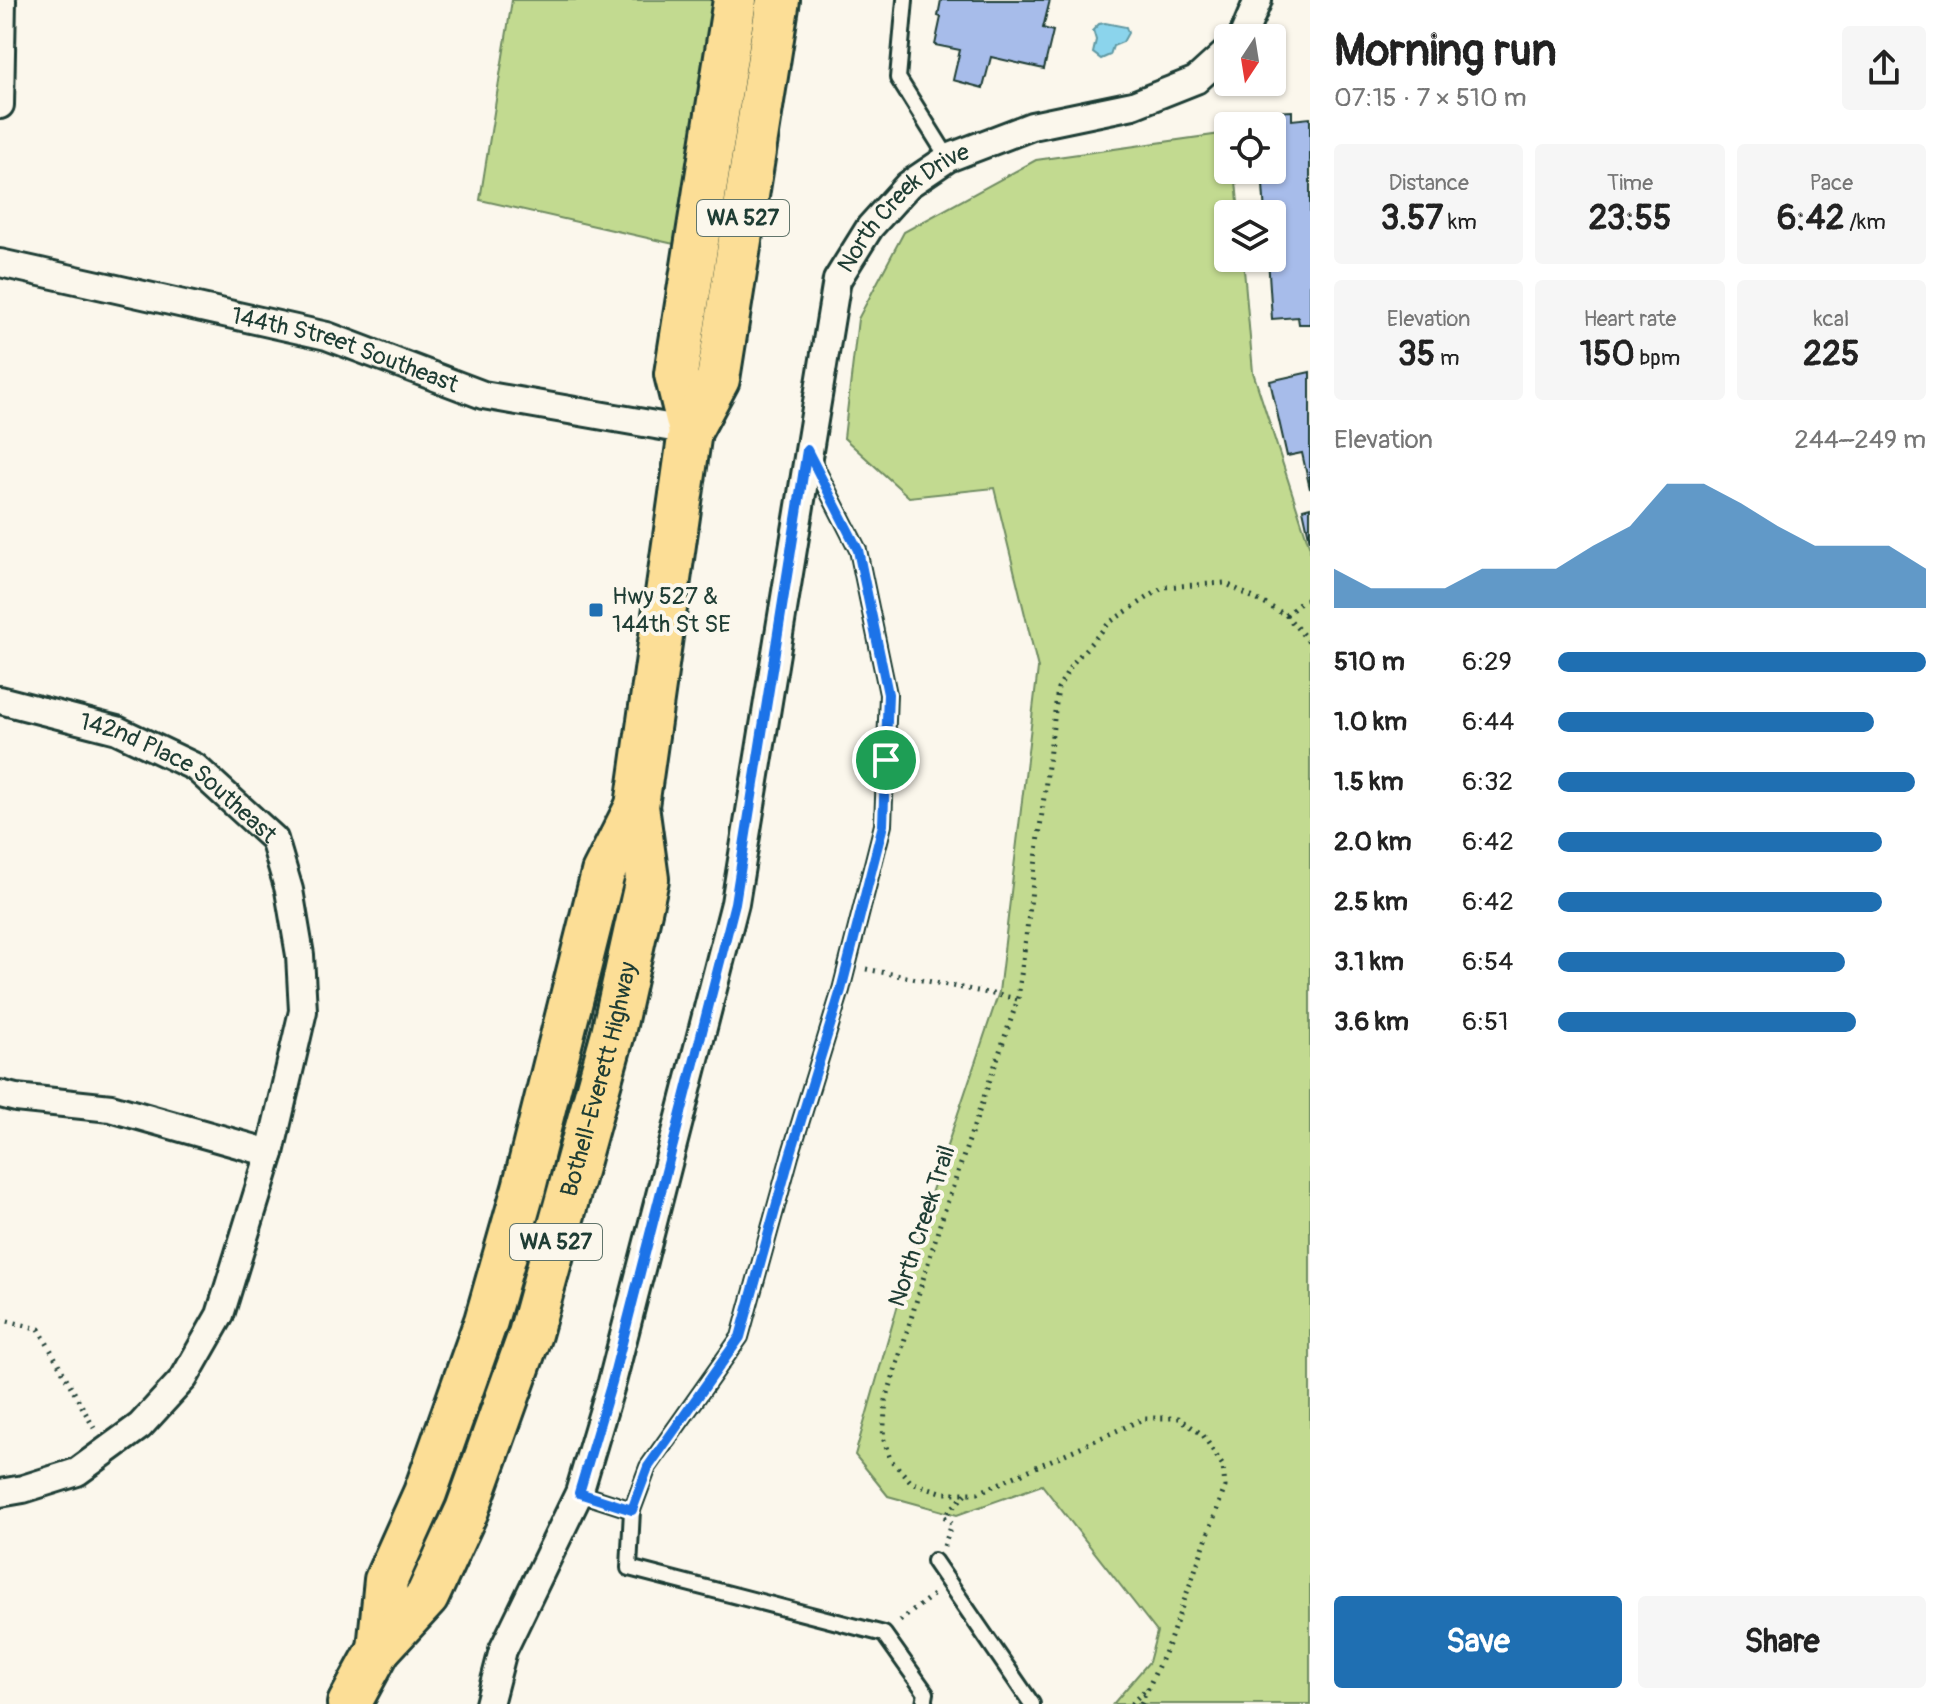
<!DOCTYPE html>
<html lang="en">
<head>
<meta charset="utf-8">
<style>
	:root { --surface:#fff; --page:#f6f6f6; --text:#222; --muted:#767676; --accent:#1f6fb2 }
	body { margin:0; font-family:Pangolin,sans-serif; background:var(--page); color:var(--text); height:100vh; display:flex; flex-direction:column; font-size:30px; white-space:nowrap }
	* { box-sizing:border-box; margin:0 }
	p { font-size:26px; color:var(--muted) }
	.icon { flex:none; width:44px; height:44px; fill:none; stroke:currentColor; stroke-width:2; stroke-linecap:round; stroke-linejoin:round }
	.map { position:relative; flex:1; overflow:hidden }
	.side { display:flex; flex-direction:column; background:var(--surface); width:640px }
	.side>* { flex:none }
	.needle { width:52px; rotate:192deg }
	.controls { position:absolute; left:1214px; top:24px; display:grid; gap:16px }
	.controls a { display:grid; place-items:center; width:72px; height:72px; border-radius:8px; background:var(--surface); box-shadow:0 2px 6px #0004; font-size:40px }
	.pin { position:absolute; display:grid; place-items:center; width:68px; height:68px; color:#fff; margin:-34px; border:4px solid #fff; border-radius:50%; box-shadow:0 2px 8px #0007 }
	.round { display:grid; place-items:center; flex:none; width:84px; height:84px; border-radius:8px; background:var(--page) }
	.headline { display:flex; align-items:center; justify-content:space-between; height:136px; padding:0 24px }
	h1 { font-size:44px; font-weight:700; line-height:60px }
	.stats { display:grid; grid-template-columns:repeat(3,1fr); gap:12px; height:136px; padding:8px 24px }
	.stats div { display:grid; align-content:center; border-radius:8px; background:var(--page); text-align:center }
	.stats b { font-size:34px; font-weight:700 }
	.stats small { font-size:22px; font-weight:400 }
	.stats p { font-size:22px }
	.chart { height:224px; padding:16px 24px }
	.chart p { display:flex; justify-content:space-between }
	.chart svg { width:100%; height:144px; margin-top:8px; fill:var(--accent); opacity:.7 }
	.action { display:flex; gap:16px; margin-top:auto; padding:16px 24px }
	.action a { flex:1; height:92px; border-radius:8px; background:var(--accent); color:#fff; font-size:32px; font-weight:700; line-height:92px; text-align:center }
	.action a+a { background:var(--page); color:var(--text) }
	ul { padding:0 24px; list-style:none; font-size:26px }
	li { display:grid; grid-template-columns:128px 96px 1fr; align-items:center; height:60px }
	li i { height:20px; border-radius:10px; background:var(--accent) }
	main { display:flex; flex:1; min-height:0 }
	.map>svg:first-child { display:block }
</style>
</head>
<body>
<main>
<div class="map">
<svg width="1310" height="1704" viewBox="0 0 1310 1704">
	<rect width="100%" height="100%" fill="#fbf7ec"/>
	<filter id="ink" filterUnits="userSpaceOnUse"><feTurbulence type="fractalNoise" baseFrequency=".0125" numOctaves="2"/><feDisplacementMap in="SourceGraphic" scale="16" xChannelSelector="R" yChannelSelector="G"/><feConvolveMatrix kernelMatrix="1 2 1 2 8 2 1 2 1" color-interpolation-filters="sRGB"/></filter>
	<g filter="url(#ink)">
		<path fill="#c2da90" stroke="#708c62" stroke-width="2" d="M512,0H735L696,249L480,200Z
			M1228,133V170H1235L1239,214H1228V258H1243L1253,372L1310,548V1704H1113L1149,1662L1157,1632L1042,1485L957,1515L888,1496L855,1455L923,1217L999,992L1038,668L994,488L909,497L844,438L858,319L904,232L1036,160Z"/>
		<path fill="#8bd4ec" stroke="#6098a2" stroke-width="2" d="M1105,23L1126,27L1128,33L1123,42L1113,46L1110,55L1101,59L1093,53L1096,40L1093,30L1099,24Z"/>
		<path fill="#a7bcea" stroke="#1f3d34" stroke-width="2" d="M941,0H1050L1043,28L1053,31L1044,69L991,57L983,88L953,80L960,50L935,45L941,17L938,16Z
			M1292,111V120L1310,118V324H1299L1298,317L1272,319L1268,258H1272V214H1265L1262,170H1272V126H1268H1271L1270,112Z
			M1310,372V489L1302,453L1287,456L1270,381Z
			M1310,507V541L1303,509Z"/>
		<g fill="none" stroke-linecap="round" stroke-linejoin="round">
			<defs>
				<path id="service" d="M905,0L898,78L948,158
					M579,1493L632,1510L648,1467L740,1337L790,1156L841,990L883,825L888,694L858,550L811,458
					M632,1510L629,1568L884,1634L926,1693L924,1704
					M934,1561L1032,1704"/>
				<g id="minor">
					<path d="M1242,38L1258,0"/>
					<path d="M0,105L2,0"/>
					<path id="s1" d="M0,263L327,336L483,395L690,431"/>
					<path id="s2" d="M0,700L117,730L195,767L274,839L289,890L300,955L303,1011L270,1153L220,1315L184,1378L140,1426L77,1472L23,1489L0,1493"/>
					<path d="M0,1094L16,1098L111,1108L270,1153"/>
					<path id="s3" d="M489,1704L503,1650L579,1493L612,1382L735,903L837,280L870,227L908,185L948,158L1032,126L1133,105L1196,80L1228,51"/>
				</g>
				<g id="primary">
					<path d="M690,431L676,374L735,0"/>
					<path d="M379,1649L386,1580L425,1493L486,1321L524,1188L603,873L637,806"/>
					<path id="s4" d="M349,1704L379,1649L427,1597L467,1510L530,1334L613,1033L647,879L637,806L690,431L718,379L778,0"/>
				</g>
			</defs>
			<use href="#service" stroke="#1f3d34" stroke-width="20"/>
			<use href="#minor" stroke="#1f3d34" stroke-width="32"/>
			<use href="#primary" stroke="#1f3d34" stroke-width="48"/>
			<path stroke="#1f3d34" stroke-width="5" stroke-dasharray="2 6" stroke-linecap="butt" d="M1286,615L1304,600L1310,599
				M866,969L1018,999
				M0,1319L39,1329L94,1428
				M944,1546L952,1524L944,1516L966,1494
				M900,1621L933,1595
				M1131,1704L1144,1691
				M1141,1704L1170,1640L1225,1487L1223,1466L1203,1435L1179,1418H1145L978,1493H944L911,1482L890,1459L883,1437L886,1400L940,1224L1018,999L1058,688L1072,664L1110,622L1164,587L1225,583L1286,615L1310,643"/>
			<use href="#service" stroke="#fbf7ec" stroke-width="14"/>
			<use href="#minor" stroke="#fbf7ec" stroke-width="26"/>
			<use href="#primary" stroke="#fcde96" stroke-width="42"/>
		</g>
	</g>
	<g fill="none" stroke-linecap="round" stroke-linejoin="round" filter="url(#ink)">
		<defs>
			<path id="route" d="M807,450L858,550L888,694L883,825L841,990L790,1156L740,1337L648,1467L632,1510L579,1493L612,1382L735,903Z"/>
		</defs>
		<use href="#route" stroke="#fff" stroke-width="16"/>
		<use href="#route" stroke="#1a73e8" stroke-width="10"/>
	</g>
	<rect fill="#1f6fb2" stroke="#fbf7ec" stroke-width="3" x="588" y="602" width="16" height="16" rx="4"/>
	<g text-anchor="middle" dominant-baseline="central" stroke-width="8" stroke-linejoin="round" paint-order="stroke">
		<g fill="#fbf7ec" stroke="#61756b" stroke-width="2">
			<rect x="697" y="200" width="92" height="36" rx="6"/>
			<rect x="510" y="1224" width="92" height="36" rx="6"/>
		</g>
		<g font-size="22" font-weight="bold" fill="#1f3d34">
			<text x="743" y="218">WA 527</text>
			<text x="556" y="1242">WA 527</text>
		</g>
		<g font-size="24" fill="#1f3d34" stroke="#fbf7ec">
			<text stroke="none"><textPath href="#s3" startOffset="1572">North Creek Drive</textPath></text>
			<text stroke="none"><textPath href="#s1" startOffset="356">144th Street Southeast</textPath></text>
			<text stroke="none"><textPath href="#s2" startOffset="198">142nd Place Southeast</textPath></text>
			<text stroke="none"><textPath href="#s4" startOffset="680">Bothell-Everett Highway</textPath></text>
			<text transform="translate(922 1226) rotate(-72)">North Creek Trail</text>
		</g>
		<g font-size="24" fill="#1f3d34" stroke="#fbf7ec" text-anchor="start">
			<text x="612" y="596">Hwy 527 &amp;<tspan x="612" dy="28">144th St SE</tspan></text>
		</g>
	</g>
</svg>
<div class="controls">
<a><svg class="needle" viewBox="-14 -14 28 28"><path d="M0-13l5 13h-10z" fill="#e53935"/><path d="M0 13l5-13h-10z" fill="#767676"/></svg></a>
<a><svg class="icon" aria-label="locate" viewBox="0 0 24 24"><circle cx="12" cy="12" r="6"/><path d="M12 2v4M12 18v4M2 12h4M18 12h4"/></svg></a>
<a><svg class="icon" aria-label="layers" viewBox="0 0 24 24"><path d="M12 4l9 5-9 5-9-5zM3 14l9 5 9-5"/></svg></a>
</div>
<div class="pin" style="left:886px;top:760px;background:#1e9e55"><svg class="icon" aria-label="arrive" viewBox="0 0 24 24"><path d="M6 21V4h12l-3 4 3 4H6"/></svg></div>
</div>
<section class="side">
<div class="headline"><div><h1>Morning run</h1><p>07:15 · 7 × 510 m</p></div><a class="round"><svg class="icon" aria-label="share" viewBox="0 0 24 24"><path d="M12 15V3M7 8l5-5 5 5M5 13v7h14v-7"/></svg></a></div>
<div class="stats">
<div><p>Distance</p><b>3.57<small> km</small></b></div>
<div><p>Time</p><b>23:55</b></div>
<div><p>Pace</p><b>6:42<small> /km</small></b></div>
</div>
<div class="stats">
<div><p>Elevation</p><b>35<small> m</small></b></div>
<div><p>Heart rate</p><b>150<small> bpm</small></b></div>
<div><p>kcal</p><b>225</b></div>
</div>
<div class="chart"><p><span>Elevation</span>244–249 m</p>
<svg viewBox="0 0 160 44" preserveAspectRatio="none"><path d="M0 44V32L10 38L20 38L30 38L40 32L50 32L60 32L70 25L80 19L90 6L100 6L110 12L120 19L130 25L140 25L150 25L160 32V44z"/></svg>
</div>
<ul>
<li><b>510 m</b>6:29<i style="width:100%"></i></li>
<li><b>1.0 km</b>6:44<i style="width:86%"></i></li>
<li><b>1.5 km</b>6:32<i style="width:97%"></i></li>
<li><b>2.0 km</b>6:42<i style="width:88%"></i></li>
<li><b>2.5 km</b>6:42<i style="width:88%"></i></li>
<li><b>3.1 km</b>6:54<i style="width:78%"></i></li>
<li><b>3.6 km</b>6:51<i style="width:81%"></i></li>
</ul>
<div class="action"><a>Save</a><a>Share</a></div>
</section>
</main>
</body>
</html>
